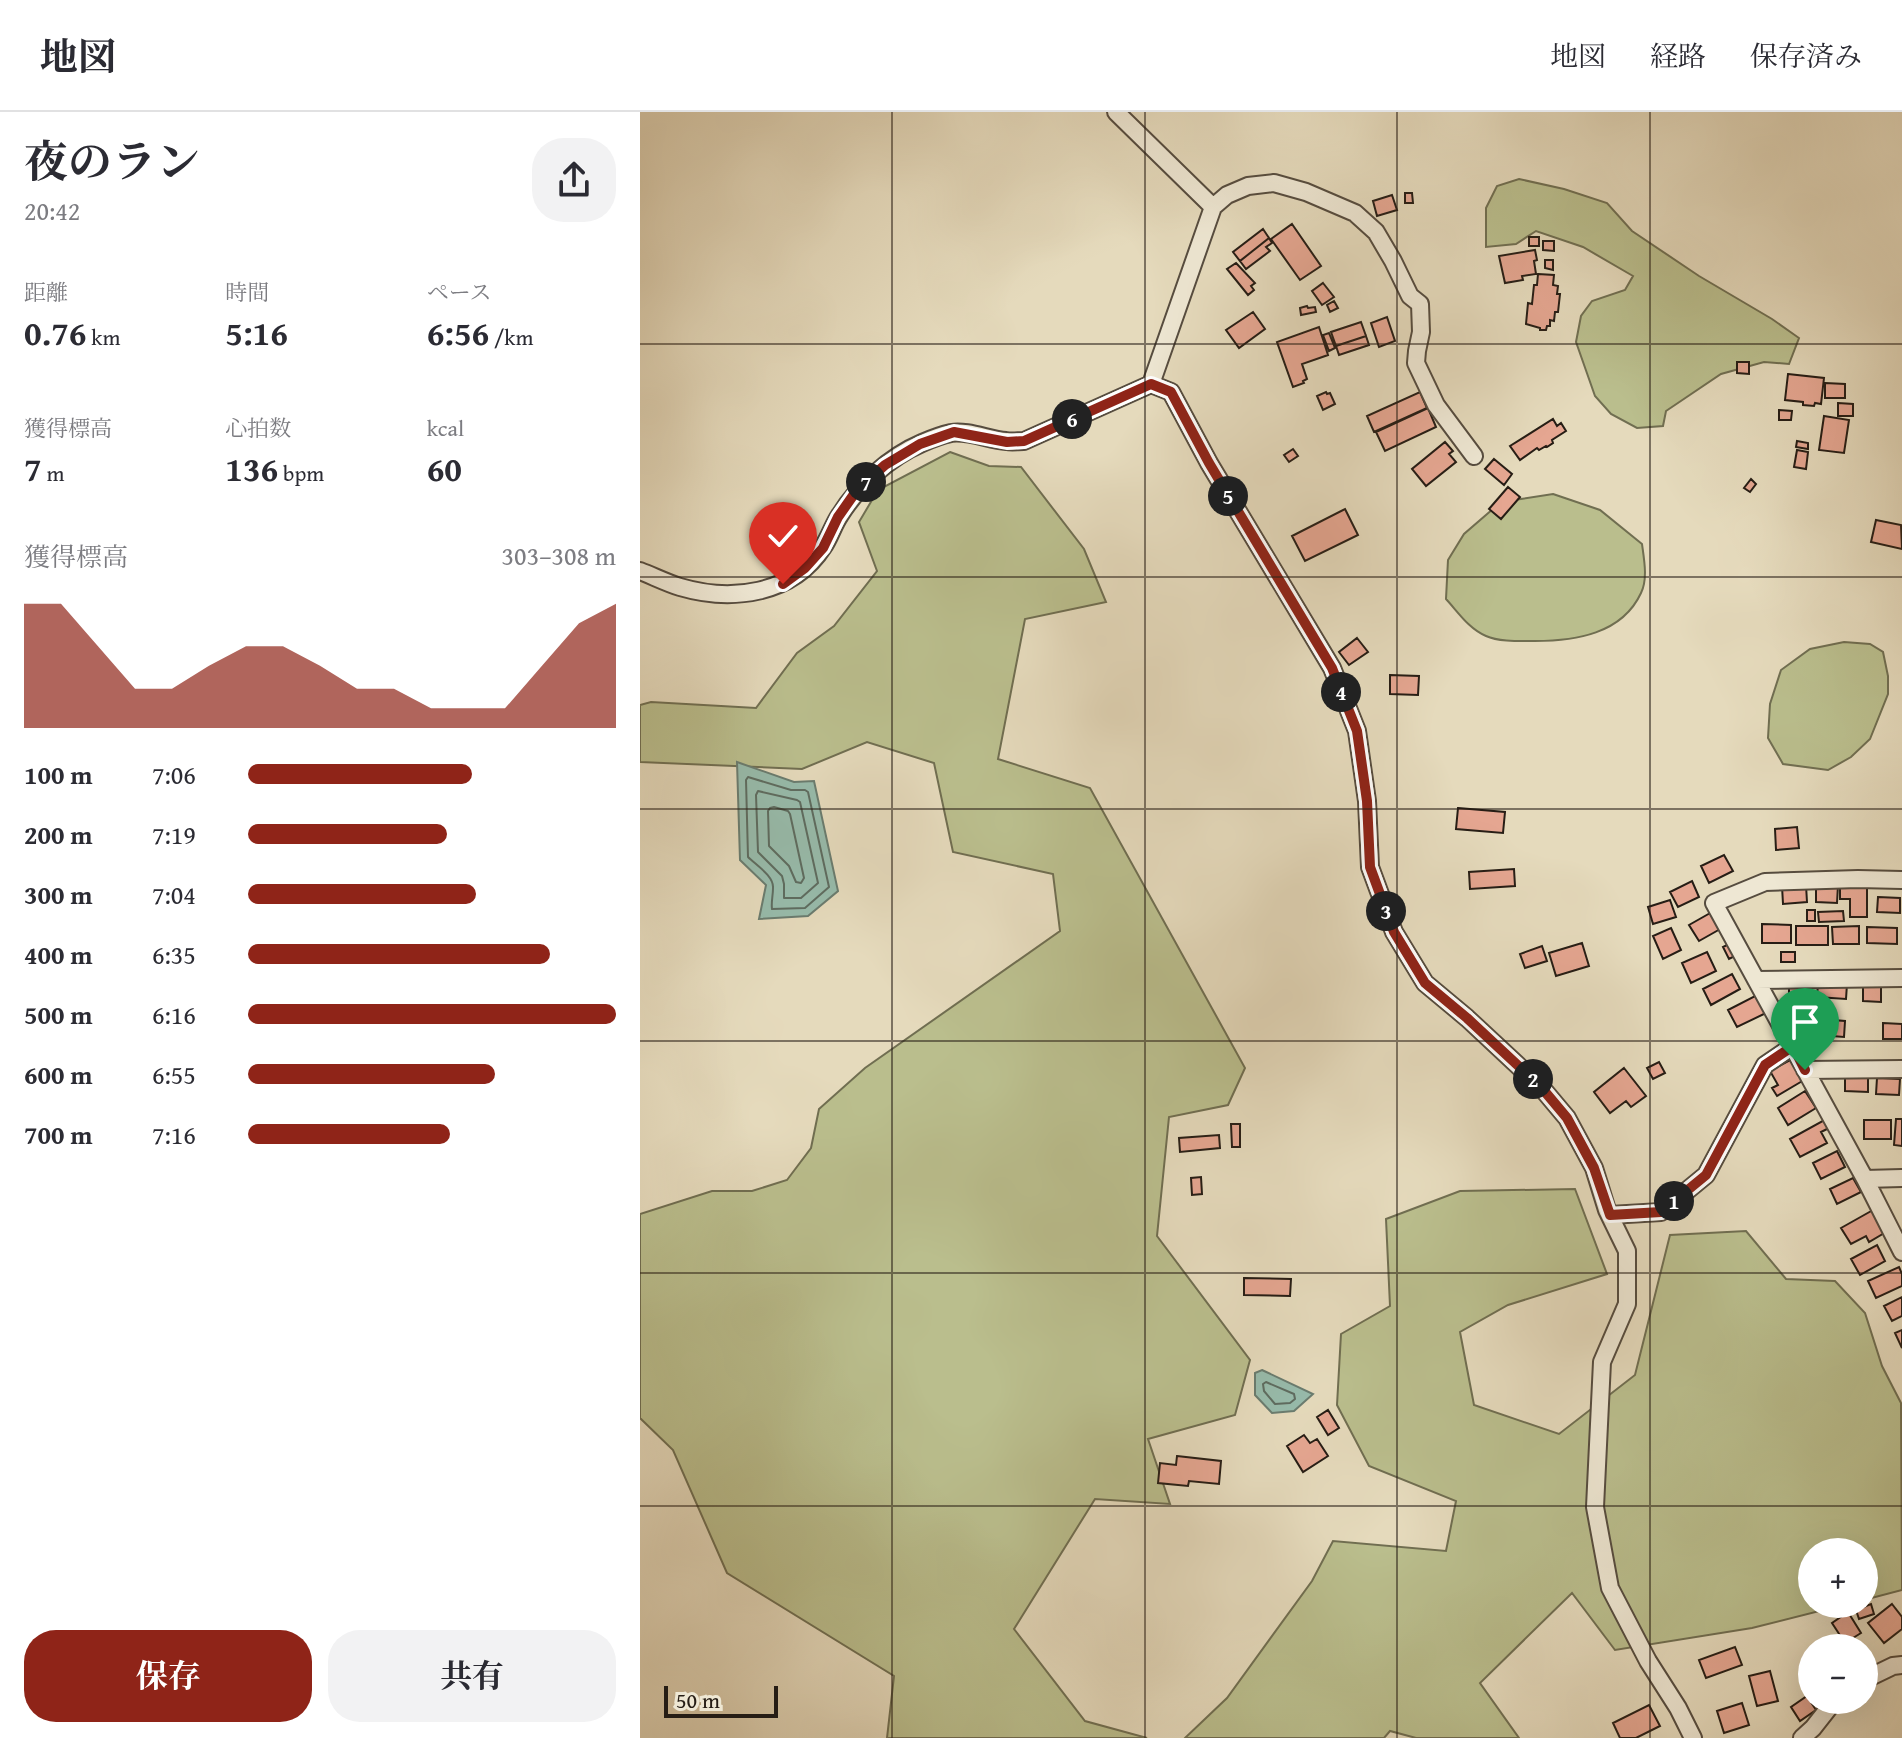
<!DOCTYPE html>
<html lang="ja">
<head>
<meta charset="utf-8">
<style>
	:root { --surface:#fff; --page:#f2f2f3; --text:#2b2b33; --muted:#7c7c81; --line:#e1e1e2; --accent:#8f2418 }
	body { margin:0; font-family:"Gentium Book Plus","Noto Serif JP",serif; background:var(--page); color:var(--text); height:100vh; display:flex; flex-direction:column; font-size:30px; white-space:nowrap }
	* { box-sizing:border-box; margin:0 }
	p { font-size:26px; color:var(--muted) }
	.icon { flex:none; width:44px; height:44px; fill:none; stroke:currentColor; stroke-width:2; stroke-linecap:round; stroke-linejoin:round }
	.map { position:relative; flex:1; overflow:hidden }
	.sheet { display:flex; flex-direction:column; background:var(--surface); width:640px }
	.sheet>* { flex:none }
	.controls { position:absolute; left:1158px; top:1426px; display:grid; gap:16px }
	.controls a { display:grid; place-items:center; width:80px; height:80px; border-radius:50%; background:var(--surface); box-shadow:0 8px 32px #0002; font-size:40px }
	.scale { position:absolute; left:24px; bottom:20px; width:114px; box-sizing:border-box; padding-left:8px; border:4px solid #261d15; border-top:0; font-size:22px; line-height:28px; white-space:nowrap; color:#261d15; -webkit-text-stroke:6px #eee7d3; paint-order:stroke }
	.pin { position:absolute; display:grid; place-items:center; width:68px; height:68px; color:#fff; margin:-82px -34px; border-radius:50% 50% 50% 0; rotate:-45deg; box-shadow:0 0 8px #0007 }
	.pin .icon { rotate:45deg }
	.km { position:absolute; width:40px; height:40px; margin:-20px; border-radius:50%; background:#222; color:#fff; font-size:22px; line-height:40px; text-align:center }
	.round { display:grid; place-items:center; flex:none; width:84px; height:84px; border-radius:32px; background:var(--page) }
	.overview { display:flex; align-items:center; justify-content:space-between; height:136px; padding:0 24px }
	h1 { font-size:44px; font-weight:700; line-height:60px }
	.metrics { display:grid; grid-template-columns:repeat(3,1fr); gap:12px; height:136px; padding:8px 24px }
	.metrics div { display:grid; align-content:center }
	.metrics b { font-size:34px; font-weight:700 }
	.metrics small { font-size:22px; font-weight:400 }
	.metrics p { font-size:22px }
	.chart { height:224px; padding:16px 24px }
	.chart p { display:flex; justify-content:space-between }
	.chart svg { width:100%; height:144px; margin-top:8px; fill:var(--accent); opacity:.7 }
	.button { display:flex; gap:16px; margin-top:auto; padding:16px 24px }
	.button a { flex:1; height:92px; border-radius:32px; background:var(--accent); color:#fff; font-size:32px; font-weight:700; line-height:92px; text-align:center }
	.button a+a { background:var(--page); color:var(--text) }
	ul { padding:0 24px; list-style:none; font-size:26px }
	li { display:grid; grid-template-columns:128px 96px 1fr; align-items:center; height:60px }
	li i { height:20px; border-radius:10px; background:var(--accent) }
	header { display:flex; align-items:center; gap:48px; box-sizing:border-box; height:112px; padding:0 40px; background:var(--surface); border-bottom:2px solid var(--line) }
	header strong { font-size:38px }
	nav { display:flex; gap:44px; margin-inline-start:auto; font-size:28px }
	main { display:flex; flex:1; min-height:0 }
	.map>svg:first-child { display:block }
</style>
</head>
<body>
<header>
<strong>地図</strong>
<nav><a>地図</a><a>経路</a><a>保存済み</a></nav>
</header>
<main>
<section class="sheet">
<div class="overview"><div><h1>夜のラン</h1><p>20:42</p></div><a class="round"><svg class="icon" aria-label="share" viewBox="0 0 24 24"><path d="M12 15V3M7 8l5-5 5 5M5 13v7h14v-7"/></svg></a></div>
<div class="metrics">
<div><p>距離</p><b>0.76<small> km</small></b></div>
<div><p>時間</p><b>5:16</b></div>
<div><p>ペース</p><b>6:56<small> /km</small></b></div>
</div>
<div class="metrics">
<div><p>獲得標高</p><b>7<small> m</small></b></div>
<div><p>心拍数</p><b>136<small> bpm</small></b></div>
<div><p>kcal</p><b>60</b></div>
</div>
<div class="chart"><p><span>獲得標高</span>303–308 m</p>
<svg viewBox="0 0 160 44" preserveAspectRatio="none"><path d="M0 44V6L10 6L20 19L30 32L40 32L50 25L60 19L70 19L80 25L90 32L100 32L110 38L120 38L130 38L140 25L150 12L160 6V44z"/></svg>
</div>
<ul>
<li><b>100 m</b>7:06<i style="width:61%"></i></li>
<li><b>200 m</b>7:19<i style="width:54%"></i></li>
<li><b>300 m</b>7:04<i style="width:62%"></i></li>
<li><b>400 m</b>6:35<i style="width:82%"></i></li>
<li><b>500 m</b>6:16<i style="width:100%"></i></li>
<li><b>600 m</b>6:55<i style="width:67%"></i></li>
<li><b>700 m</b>7:16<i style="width:55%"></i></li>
</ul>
<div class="button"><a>保存</a><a>共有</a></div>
</section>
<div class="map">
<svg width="1262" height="1626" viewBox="0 0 1262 1626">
	<rect width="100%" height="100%" fill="#e5dabc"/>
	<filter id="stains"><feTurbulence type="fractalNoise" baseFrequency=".0025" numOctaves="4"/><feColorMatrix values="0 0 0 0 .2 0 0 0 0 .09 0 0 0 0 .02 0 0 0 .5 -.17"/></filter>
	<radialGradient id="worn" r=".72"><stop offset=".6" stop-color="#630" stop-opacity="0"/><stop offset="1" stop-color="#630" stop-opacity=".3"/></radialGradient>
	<path fill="#babe8d" stroke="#706e51" stroke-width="2" d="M879,67L924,77L967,91L992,119L1059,164L1132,207L1159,226L1149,252L1124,250L1081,262L1026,299L1023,314L997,316L971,302L955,284L936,230L941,204L952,189L985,178L993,164L943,135L896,119L876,132L846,135V96L857,74Z
		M310,340L349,354L381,355L444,437L466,490L385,507L358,647L450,676L605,956L588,993L529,1005L517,1124L610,1248L595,1303L508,1327L530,1392L455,1387L374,1517L445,1609L507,1626H247L254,1564L87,1461L33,1338L0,1306V1102L72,1079H112L147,1068L171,1036L179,997L225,956L420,819L413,762L313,740L294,651L227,630L162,657L0,650V593L11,590L116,596L157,541L194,514L237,459L219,410L238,378Z
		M913,382L960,398L1002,432C1004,447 1008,467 1001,481C982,522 935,529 895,529C880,529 859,530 846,524C829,517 818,500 806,487L808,448L824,422L861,390Z
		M1204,530L1230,532L1243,540L1248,564V582L1230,627L1211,645L1188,658L1143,652L1128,626L1130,592L1141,558L1170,537Z
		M935,1077L967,1162L868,1193L820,1220L834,1293L919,1322L995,1263L1030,1123L1106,1119L1146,1167L1195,1169L1225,1201L1242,1254L1261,1291L1262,1478L1224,1488V1440H1172V1492H1207L1112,1516L975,1538L932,1481L840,1571L879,1626H776L750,1619L744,1626H545L587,1586L672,1469L693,1429L806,1439L816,1389L729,1354L697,1293L701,1222L750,1194L746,1107L820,1079Z"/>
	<path fill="#97bbab" stroke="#6a7c6f" stroke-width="2" d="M97,650L154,670L174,669L198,779L168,804L119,807L126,773L100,748Z
		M622,1258L673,1282L654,1299L632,1301L615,1283V1261Z"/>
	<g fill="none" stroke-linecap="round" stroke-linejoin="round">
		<path stroke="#5e6c60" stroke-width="2" d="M108,665L151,678H165L168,680L189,775L165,796L132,797C131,790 133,784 133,776C134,764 116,753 108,745L106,668Z
			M118,679L157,688L160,690L178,771L161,786H144V772L142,764L118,740L116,683Z
			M134,695L148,699L150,702L164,766L161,771L156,770L149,754L129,734L128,699L130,696Z
			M626,1270L654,1282L655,1287L650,1291L635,1292L624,1279L623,1272Z"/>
	</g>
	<path fill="#e5a691" stroke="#261d15" stroke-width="2" d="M765,81H772L773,91H765Z
		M752,83L757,98L737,104L733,89Z
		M652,112L681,154L660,168L631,127Z
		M623,117L629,126L600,149L593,140Z
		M889,125H899V134H889Z
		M629,126L632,131L626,135L630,139L606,157L600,149Z
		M903,129H914V139L903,138Z
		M895,138L897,148L894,149L896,162L882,164L883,168L865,171L859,144Z
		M905,148H913V158L905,156Z
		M596,151L615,171L611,174L614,178L608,183L587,157Z
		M898,162L914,163L913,173L918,174L917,182H920L918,200H915L914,209L910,208V214H907L906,218H900V216L886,212L888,191L892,192L894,173H897Z
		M683,171L694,185L682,193L672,179Z
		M694,189L698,196L690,200L687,193Z
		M667,194L668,196L675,195L676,200L661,203L660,196Z
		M613,200L625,217L599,236L586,218Z
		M747,205L755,229L739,235L731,211Z
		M721,210L726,224L696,234L691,220Z
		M679,215L688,243L662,252L667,267L663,269L664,271L653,275L637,230Z
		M689,221L695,236L689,239L683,223Z
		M726,224L729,233L699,243L696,234Z
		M1097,250H1109V262L1097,261Z
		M1148,262L1184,266L1181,292L1175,291L1174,294L1163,293V290L1145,288Z
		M1185,271L1205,272V286H1185Z
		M686,280L687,282L690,281L695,292L683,298L677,284Z
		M780,280L787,296L734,320L727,304Z
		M1198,291L1213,292V304H1198Z
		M788,296L796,315L745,339L736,320Z
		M1139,298L1152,299L1151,308H1139Z
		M1184,304L1209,308L1204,341L1179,338Z
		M913,307L917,314L921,311L926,319L912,328L913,331L907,335L906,334L899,338L897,336L880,348L870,334Z
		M1157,329L1168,331V337L1156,335Z
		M805,330L813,339L809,342L816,350L786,374L772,357Z
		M653,337L658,344L649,350L644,343Z
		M1157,338L1168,340L1166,357L1154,355Z
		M854,347L872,362L864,373L845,357Z
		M1111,367L1116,372L1110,380L1104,376Z
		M868,375L880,385L861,407L849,397Z
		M705,397L718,423L665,449L652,424Z
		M1236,408L1261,413L1262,437L1231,430Z
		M717,526L728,540L709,553L699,540Z
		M750,563L779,564L778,583L750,582Z
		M818,696L865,700L863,721L816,717Z
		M1157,715L1159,736L1136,738L1135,717Z
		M1084,743L1093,759L1069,771L1061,754Z
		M874,757L875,774L830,777L829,760Z
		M1052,769L1059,785L1038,795L1030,780Z
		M1166,773L1167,790L1143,792L1142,774Z
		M1176,773H1198L1197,791L1176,790Z
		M1200,776H1227V805H1210V787H1200Z
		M1238,785L1260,786V801L1237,800Z
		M1030,788L1036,805L1013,812L1008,795Z
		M1167,798H1175V809H1167Z
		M1203,799L1204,809L1179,810L1178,800Z
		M1072,800L1082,816L1059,829L1049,813Z
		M1122,812L1151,813V831H1122Z
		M1156,814H1188V833H1156Z
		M1219,814V832H1193L1192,815Z
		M1227,815L1257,816V832L1227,831Z
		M1031,816L1041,838L1023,847L1013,824Z
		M1093,830L1099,842L1089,847L1083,835Z
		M942,831L949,854L916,864L909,841Z
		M902,834L907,849L885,856L880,842Z
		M1067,840L1076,859L1051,871L1042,851Z
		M1141,840H1155V850H1141Z
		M1092,862L1100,877L1071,893L1063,877Z
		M1223,870H1241V890L1223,889Z
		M1178,871L1207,872L1206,887L1177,885Z
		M1149,872L1171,873V884L1149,883Z
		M1117,883L1126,901L1097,915L1088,898Z
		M1180,907L1205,909L1204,925L1179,923Z
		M1243,911L1262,912V927H1243Z
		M1152,947L1164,968L1137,984L1132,976L1138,973L1130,959Z
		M1019,950L1025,961L1013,967L1007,956Z
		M984,956L1006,984L991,995L986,989L970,1001L954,980Z
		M1205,962L1228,963V980L1205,979Z
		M1237,966L1260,967L1259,983L1236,982Z
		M1165,979L1176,996L1148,1013L1138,996Z
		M1188,1006L1193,1014L1181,1020L1187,1031L1160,1045L1150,1027Z
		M1256,1007H1262V1034L1254,1033Z
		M1224,1008H1251V1027H1224Z
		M591,1012H600V1035H592Z
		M579,1023L580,1036L540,1040L539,1026Z
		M1197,1039L1205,1055L1181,1067L1173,1051Z
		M561,1065L562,1082L552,1083L551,1066Z
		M1213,1066L1221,1080L1197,1092L1190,1077Z
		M1233,1098L1246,1120L1229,1130L1226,1124L1211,1132L1201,1116Z
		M1237,1133L1245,1149L1220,1163L1211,1147Z
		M1259,1155L1262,1162V1174L1236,1186L1228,1169Z
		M604,1166L651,1167L650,1184L604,1183Z
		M1262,1185V1204L1252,1209L1244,1194Z
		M1262,1218V1236L1255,1221Z
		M688,1298L699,1316L688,1323L677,1305Z
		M664,1323L670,1331L677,1327L688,1344L663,1360L647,1334Z
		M537,1344L581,1349L579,1372L549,1369L548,1374L518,1371L520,1351L536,1353Z
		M1231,1492L1234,1502L1219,1507L1216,1498Z
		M1252,1492L1262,1505V1517L1244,1531L1228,1511Z
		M1208,1500L1221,1521L1205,1531L1192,1511Z
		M1095,1535L1102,1553L1066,1566L1059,1548Z
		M1130,1559L1138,1589L1117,1594L1109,1564Z
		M1167,1584L1176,1598L1160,1609L1151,1595Z
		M1102,1591L1109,1613L1084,1621L1077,1599Z
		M1009,1593L1020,1614L996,1626H980L973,1611Z"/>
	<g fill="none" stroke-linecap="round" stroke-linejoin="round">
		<defs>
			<path id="minor" d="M476,0L573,95L511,272
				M573,95L587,83L608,74L634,71L666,80L715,101L736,120L753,149L770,184L780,192L781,220L777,239L776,251L796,293L834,344
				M0,459C13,464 27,471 40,475C91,490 152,483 183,435C190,425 193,413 200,403C219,373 249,345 282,331C291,327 302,323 311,321C327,318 350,328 366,329C372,330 378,329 384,329L511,272L531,280L569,351L692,556L717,619L727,689L730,755L754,820L785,871L827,906L901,975L927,1006L954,1056L967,1098L987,1139V1192L962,1250L955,1395L970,1476L1008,1549L1038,1596L1053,1626
				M1262,768L1218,767L1125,770L1074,791L1225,1067L1262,1140
				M1116,868L1262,866
				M1165,958L1262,957
				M1225,1067L1262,1066
				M970,1103L1021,1100L1066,1063L1125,953L1153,934
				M1224,1568L1253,1554L1262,1553
				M1162,1626L1173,1616L1195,1588"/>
		</defs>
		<use href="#minor" stroke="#564c3f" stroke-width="20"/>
		<use href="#minor" stroke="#eee7d3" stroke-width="16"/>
	</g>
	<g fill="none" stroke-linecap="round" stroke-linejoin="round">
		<defs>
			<path id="route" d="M143,472L165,456L183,436L198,405L217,378L245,353L280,332L314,320L367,330L384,329L511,272L531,280L569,351L692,556L717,619L727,689L730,755L754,820L785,871L827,906L901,975L927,1006L954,1056L970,1103L1021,1100L1066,1063L1125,953L1153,934L1165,958"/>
		</defs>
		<use href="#route" stroke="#fff" stroke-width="16"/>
		<use href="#route" stroke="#8f2418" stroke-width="10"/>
	</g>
	<path fill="none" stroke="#261d15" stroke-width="2" stroke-opacity="0.55" d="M252,0V1626M505,0V1626M757,0V1626M1010,0V1626M0,232H1262M0,465H1262M0,697H1262M0,929H1262M0,1161H1262M0,1394H1262"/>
	<rect width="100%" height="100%" filter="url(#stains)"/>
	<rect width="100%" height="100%" fill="url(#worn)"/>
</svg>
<div class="controls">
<a>+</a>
<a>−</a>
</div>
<div class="scale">50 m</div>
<div class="pin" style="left:1165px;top:958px;background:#1e9e55"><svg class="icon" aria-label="arrive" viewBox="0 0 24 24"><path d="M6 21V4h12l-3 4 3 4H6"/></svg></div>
<div class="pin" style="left:143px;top:472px;background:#d93025"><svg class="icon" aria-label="check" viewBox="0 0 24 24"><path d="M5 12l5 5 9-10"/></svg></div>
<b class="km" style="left:1034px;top:1089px">1</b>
<b class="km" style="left:893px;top:967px">2</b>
<b class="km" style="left:746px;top:799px">3</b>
<b class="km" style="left:701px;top:580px">4</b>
<b class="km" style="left:588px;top:384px">5</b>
<b class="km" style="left:432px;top:307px">6</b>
<b class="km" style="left:226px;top:370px">7</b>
</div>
</main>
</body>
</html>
